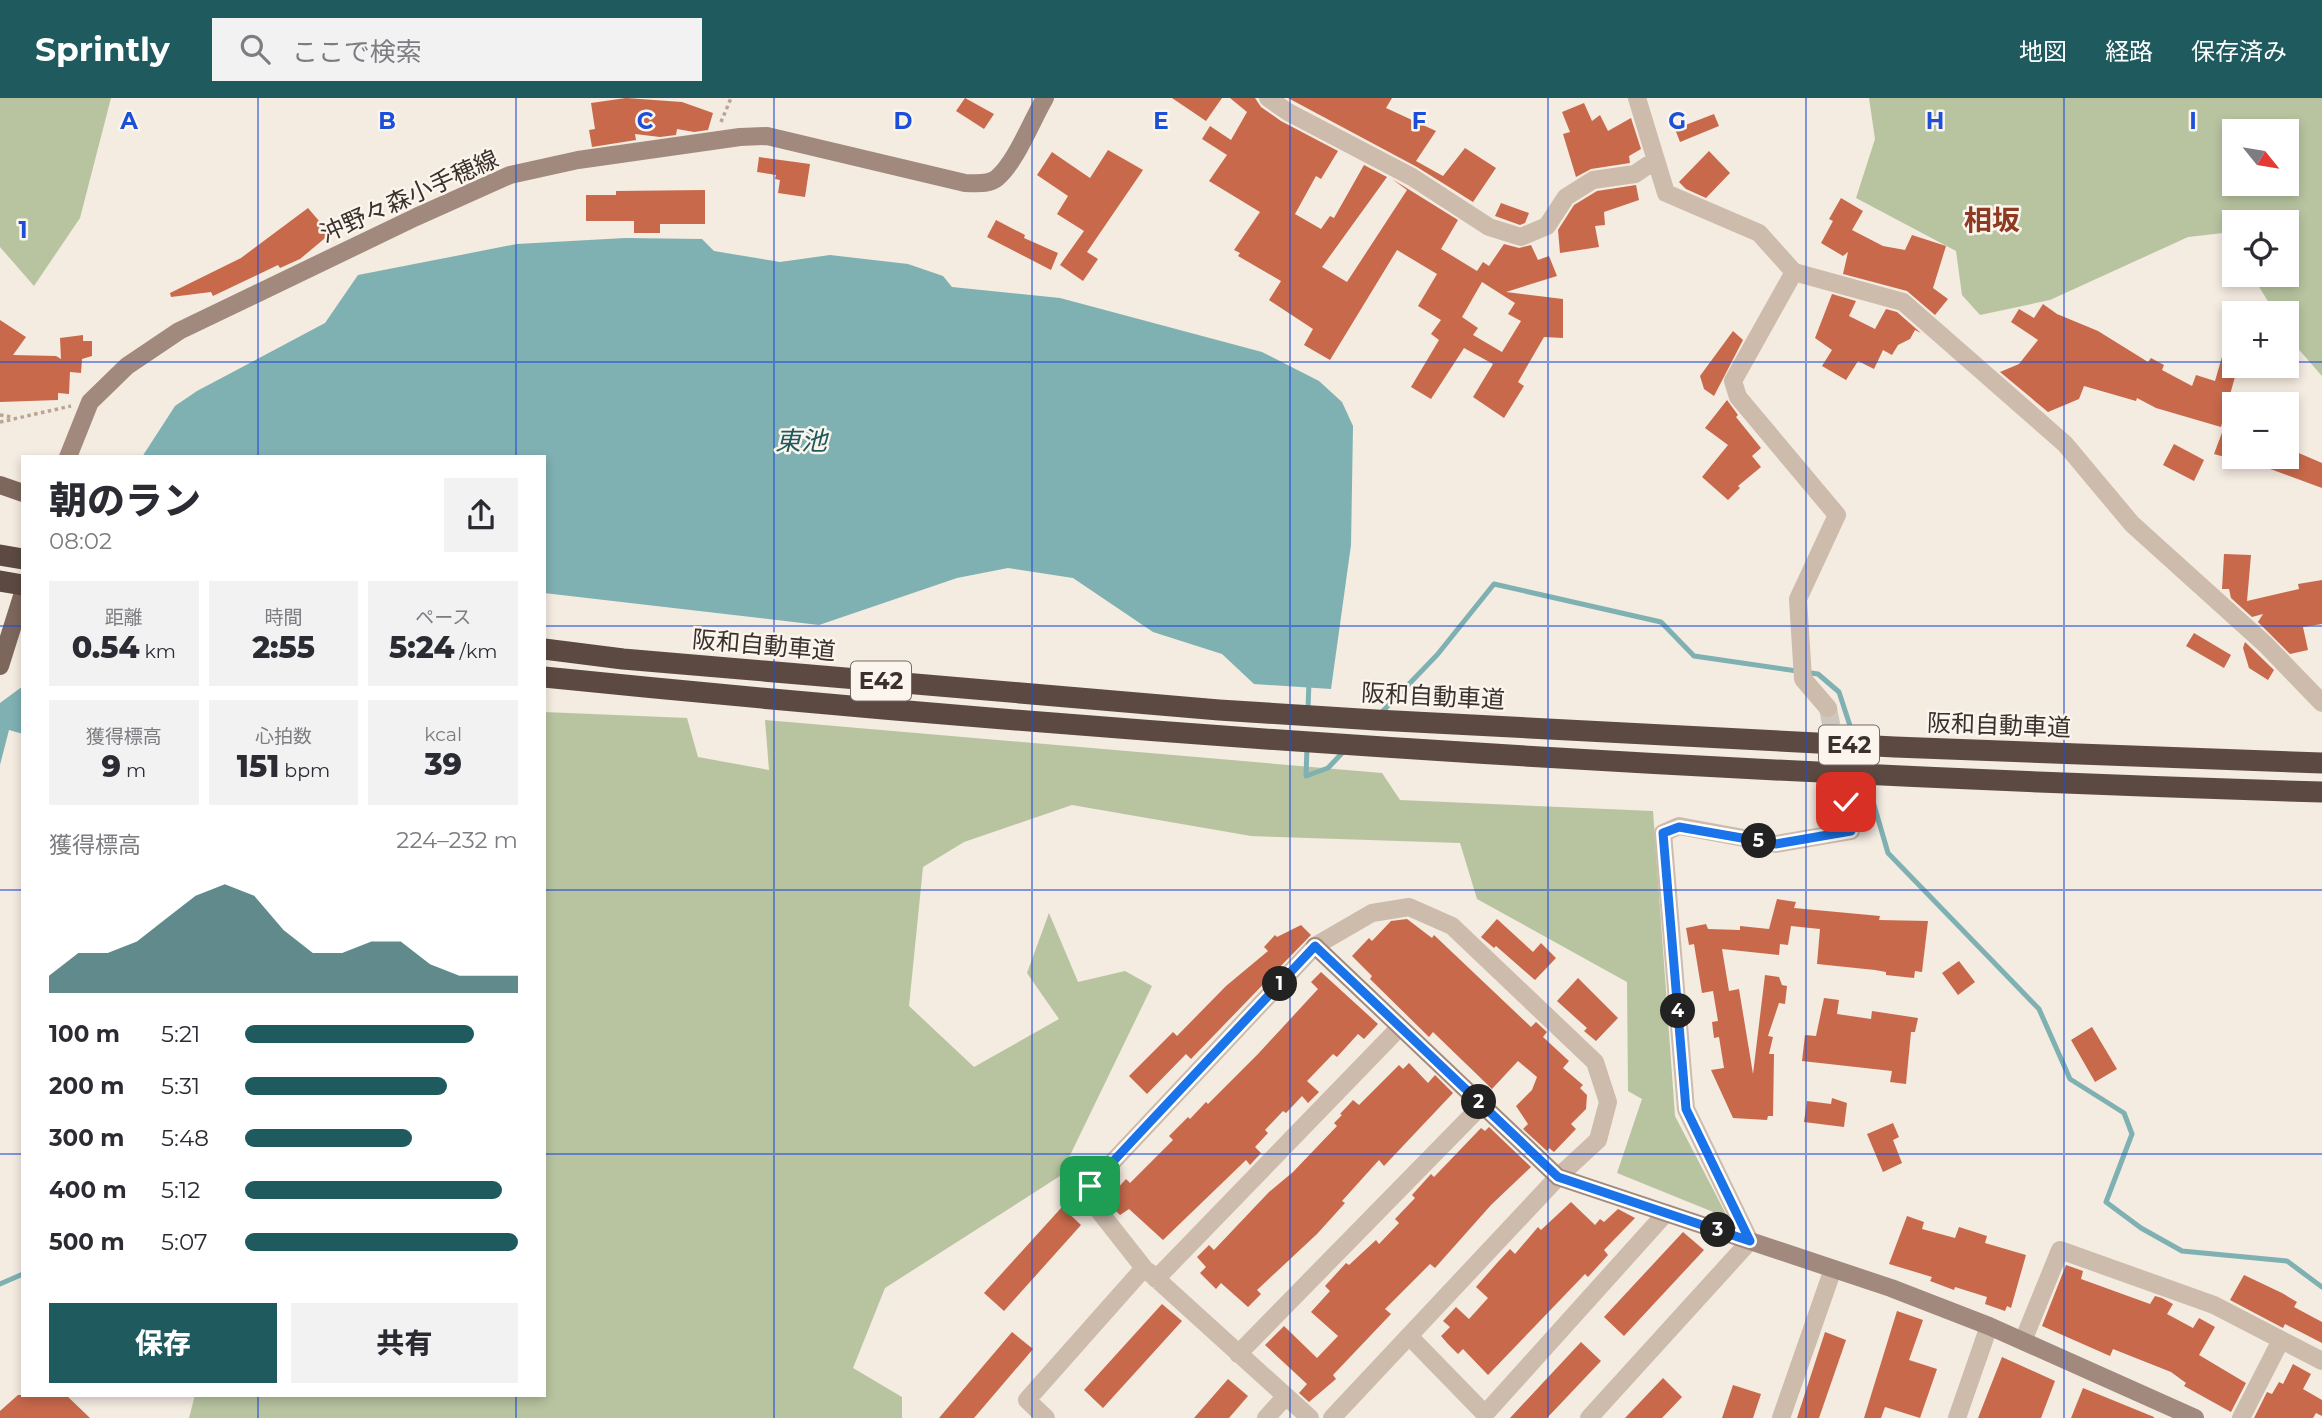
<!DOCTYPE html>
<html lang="ja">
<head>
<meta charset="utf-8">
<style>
	:root { --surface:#fff; --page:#f2f2f3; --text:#2b2b33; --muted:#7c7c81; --accent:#1f5a5e }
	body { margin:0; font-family:Montserrat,"Noto Sans JP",sans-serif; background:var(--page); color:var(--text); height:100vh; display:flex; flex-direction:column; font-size:26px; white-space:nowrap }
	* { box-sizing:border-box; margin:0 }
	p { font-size:23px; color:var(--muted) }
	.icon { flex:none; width:38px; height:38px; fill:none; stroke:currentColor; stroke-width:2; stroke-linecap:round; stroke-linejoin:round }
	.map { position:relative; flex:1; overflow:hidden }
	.details { position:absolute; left:21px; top:357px; width:525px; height:942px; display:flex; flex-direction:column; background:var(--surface); border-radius:0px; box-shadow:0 4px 10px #0003 }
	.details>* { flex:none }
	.needle { width:46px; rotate:120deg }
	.controls { position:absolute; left:2222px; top:21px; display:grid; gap:14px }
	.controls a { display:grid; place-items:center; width:77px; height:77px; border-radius:0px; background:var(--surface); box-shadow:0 4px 10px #0003; font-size:35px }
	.pin { position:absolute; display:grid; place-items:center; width:60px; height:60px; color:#fff; margin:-30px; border-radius:14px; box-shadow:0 4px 10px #0006 }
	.km { position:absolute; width:35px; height:35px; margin:-18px; border-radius:50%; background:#222; color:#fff; font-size:19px; line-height:35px; text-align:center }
	.round { display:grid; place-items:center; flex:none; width:74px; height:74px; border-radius:0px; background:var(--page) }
	.head { display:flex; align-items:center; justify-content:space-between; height:119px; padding:0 28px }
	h1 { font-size:38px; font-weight:800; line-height:52px }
	.figures { display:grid; grid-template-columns:repeat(3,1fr); gap:10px; height:119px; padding:7px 28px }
	.figures div { display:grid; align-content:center; border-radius:0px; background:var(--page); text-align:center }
	.figures b { font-size:30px; font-weight:800 }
	.figures small { font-size:19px; font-weight:400 }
	.figures p { font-size:19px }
	.chart { height:196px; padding:14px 28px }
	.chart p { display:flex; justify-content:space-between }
	.chart svg { width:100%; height:126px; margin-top:7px; fill:var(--accent); opacity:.7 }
	.primary-button { display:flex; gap:14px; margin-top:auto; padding:14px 28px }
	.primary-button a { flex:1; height:80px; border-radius:0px; background:var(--accent); color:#fff; font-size:28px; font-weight:800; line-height:80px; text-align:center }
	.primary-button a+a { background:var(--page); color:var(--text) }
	ul { padding:0 28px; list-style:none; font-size:23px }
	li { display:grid; grid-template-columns:112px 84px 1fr; align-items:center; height:52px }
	li i { height:18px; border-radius:9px; background:var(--accent) }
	header { display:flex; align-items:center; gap:42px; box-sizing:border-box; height:98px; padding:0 35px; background:var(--accent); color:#fff }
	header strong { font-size:33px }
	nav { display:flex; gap:38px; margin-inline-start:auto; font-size:24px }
	.search { width:490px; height:63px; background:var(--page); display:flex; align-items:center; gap:18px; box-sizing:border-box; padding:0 24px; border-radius:0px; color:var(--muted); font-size:26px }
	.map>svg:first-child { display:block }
</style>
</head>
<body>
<header>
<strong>Sprintly</strong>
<div class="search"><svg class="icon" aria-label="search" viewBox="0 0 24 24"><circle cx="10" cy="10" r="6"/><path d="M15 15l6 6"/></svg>ここで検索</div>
<nav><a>地図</a><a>経路</a><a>保存済み</a></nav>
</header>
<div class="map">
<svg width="2322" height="1320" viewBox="0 0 2322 1320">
	<rect width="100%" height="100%" fill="#f4ebe1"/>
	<path fill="#b8c4a0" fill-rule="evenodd" d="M0,0H111L80,120L34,188L0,149Z
		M1869,0H2322V278L2287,238V215H2275L2252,177H2287V124H2235V152L2223,135L2188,139L2050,202L1980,217L1962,197L1956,153L1856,100L1875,41ZM2235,33H2287V86H2235Z
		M544,614L687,620L698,659L769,672L765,622L1382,675L1400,702L1653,713L1675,1018L1728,1120L1617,1075L1642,1001L1628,993L1627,884L1477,801L1460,745L1251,738L1072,707L964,744L923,769L909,908L974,969L1059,921L1027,875L1049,815L1078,884L1125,873L1152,888L1060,1078L885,1190L853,1270L902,1299V1320H189L195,1297H544Z"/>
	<path fill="#7fb0b2" d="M625,140L702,141L714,153L780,164L830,157L908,166L943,178L952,189L1060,200L1262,254L1319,283L1342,304L1353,328L1351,447L1331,591L1254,586L1222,556L1153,534L1073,480L1008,470L957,480L819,527L544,495V359H142L175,308L197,293L325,225L358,177L517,146Z
		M23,588V636L9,632L0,667V605Z"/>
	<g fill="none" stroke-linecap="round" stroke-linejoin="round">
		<path stroke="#7fb0b2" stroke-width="5" d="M1308,611L1309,583
			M1381,615L1437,557L1494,486L1661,524L1694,558L1818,576L1839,594L1854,640
			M1307,649L1306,678L1328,670L1345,652
			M1867,683L1888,755L2039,911L2070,981L2124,1015L2132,1036L2106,1104L2141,1130L2182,1153L2287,1163L2322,1189
			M0,1186L23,1176"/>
	</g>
	<path fill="#c8694b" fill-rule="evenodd" d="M626,0L682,4L713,15L708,32L694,34L677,31L676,37L660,39L635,36L636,42L592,49L589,32L595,31L591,5Z
		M965,0L994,16L984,31L956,13Z
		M1172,0H1222L1206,23Z
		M1230,0H1255L1261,9L1281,23L1338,53L1321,81L1316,78L1295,116L1321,131L1330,118L1334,120L1364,67L1387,79L1322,169L1347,184L1407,92L1392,81L1458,122L1441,151L1477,173L1483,164L1489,168L1504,146L1519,150L1531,147L1538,162L1549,158L1557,178L1506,194L1563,201V240L1544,239L1518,284L1524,288L1504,320L1473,299L1493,266L1464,250L1431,301L1411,289L1439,242L1431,236L1441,222L1418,208L1437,176L1397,152L1330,262L1304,247L1313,231L1269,202L1281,183L1238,158L1240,155L1234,152L1260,114L1209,83L1227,57L1202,41L1210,28L1231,42L1247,14ZM1482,184L1515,205L1508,216L1521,223L1502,254L1473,237L1478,230L1462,219Z
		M1288,0H1392L1386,10L1436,33L1416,63L1443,78L1465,50L1496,70L1473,104L1417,69Z
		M1584,5L1592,23L1600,17L1608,33L1631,20L1641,51L1629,58L1630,65L1591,71L1576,79L1563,36L1570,34L1562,14Z
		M1714,16L1719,28L1680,44L1675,31Z
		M1108,52L1143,72L1087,154L1098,161L1083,183L1060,167L1084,133L1057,116L1068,98L1037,77L1052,54L1090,80Z
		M1709,53L1730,75L1706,100L1686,91L1679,84Z
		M759,59L810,66L805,99L778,95L780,82L775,81L776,77L757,74Z
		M1636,87L1639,102L1604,114L1605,127L1595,128L1599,149L1560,155L1558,132L1574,107L1597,93Z
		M705,92V126H660V135H634V123H586V97H616V93Z
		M1841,100L1863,113L1852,132L1883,148L1905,152L1912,137L1946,148L1933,190L1948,201L1935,217L1907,193L1843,176L1848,154L1843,158L1821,145L1833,123L1829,121Z
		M1501,105L1529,115L1525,125L1520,127L1495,118Z
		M308,110L330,136L300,161L280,170L278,167L213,198L211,194L171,199L170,195L241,160Z
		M996,122L1025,137L1024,140L1058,155L1051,172L987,139Z
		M1832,196L1856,203L1849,218L1875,231L1886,211L1897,214L1921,235L1915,232L1910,241L1898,247L1892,257L1883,252L1874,271L1858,263L1846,282L1822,268L1832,252L1815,240Z
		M2043,206L2057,216L2098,233L2148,264L2151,260L2164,267L2162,272L2192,288L2196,277L2215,283L2231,228L2235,229V268H2238L2221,329L2156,310L2137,300L2136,303L2084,288L2079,301L2048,314L2000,274L2019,266L2038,242L2011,224L2019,211L2034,220Z
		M0,222L26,239L13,257L56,258L61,261L60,240L83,237V243H92V258L82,261L81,275L70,274L69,296L58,295V302L0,304Z
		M1733,233L1743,242L1714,298L1704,291L1700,278Z
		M1727,302L1738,317L1736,319L1761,350L1752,358L1761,369L1738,388L1740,390L1728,402L1702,379L1728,347L1705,330Z
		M2233,305L2235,306V362L2214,356Z
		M2174,346L2204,362L2194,383L2163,367Z
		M2287,350L2322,365V390L2243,361L2287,359Z
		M2224,456L2251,457L2247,503L2299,491L2298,486L2322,482V526L2303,529L2308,552L2290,556L2258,524L2263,516L2252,519L2231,500L2229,491H2222Z
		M2194,535L2231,557L2224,570L2186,548Z
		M2245,544L2274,572L2268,582L2249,570L2243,550Z
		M1777,801L1796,804L1794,810L1880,818L1879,822L1928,823L1922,874L1915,873L1914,880L1886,877V874L1875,872L1817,866L1820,831L1791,828L1788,847L1780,846L1779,857L1722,851L1729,893L1739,891L1753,976L1765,877L1779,879L1782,887L1787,888L1785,906L1779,905L1768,938L1773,939L1769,956H1774L1773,1018H1768L1767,1022L1733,1020L1711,972L1724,970L1719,939L1714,940L1712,924L1718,923L1713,893L1702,895L1694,846L1689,847L1686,830L1706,826L1708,831L1740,832V828L1769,831Z
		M1407,821L1432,840L1434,837L1531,929L1536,924L1547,934L1543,939L1569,963L1563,970L1583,987L1580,990L1587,997L1586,1011L1571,1026L1576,1031L1554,1054L1549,1050L1547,1053L1523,1031L1528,1026L1516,1008L1532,992L1537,979L1518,963L1492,991L1433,934L1429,939L1370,881L1372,878L1352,858L1369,840L1372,843L1391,823Z
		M1497,821L1533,854L1541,845L1556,860L1535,882L1496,848L1494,850L1481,839Z
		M1301,827L1311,837L1191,961L1186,956L1147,996L1129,978L1173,934L1177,938L1226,888L1268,853L1264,849L1275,837L1277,839Z
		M1959,863L1975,884L1958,897L1942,875Z
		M1321,874L1378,926L1364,941L1358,936L1337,959L1333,956L1307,983L1319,994L1308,1005L1302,998L1286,1015L1283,1013L1265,1032L1268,1035L1255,1049L1261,1055L1250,1067L1246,1062L1163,1142L1129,1111L1120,1117L1106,1103L1126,1081L1130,1085L1173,1042L1169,1038L1188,1019L1190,1021L1206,1004L1208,1006L1258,956L1318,891L1311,884Z
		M1578,880L1618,920L1596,943L1584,933L1587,930L1557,903Z
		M1824,900L1839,902L1837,916L1871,921L1872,913L1918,920L1915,934H1911L1906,986L1890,984L1892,973L1802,963L1805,937L1816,938Z
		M2092,929L2117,971L2095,984L2071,942Z
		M1409,965L1428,985L1435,977L1453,995L1384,1068L1379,1062L1342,1103L1345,1105L1317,1136L1257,1192L1261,1196L1248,1209L1221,1185L1216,1191L1200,1175L1206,1169L1197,1159L1209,1147L1214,1152L1269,1094L1293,1074L1337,1028L1334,1025L1342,1017L1340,1016L1353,1002L1359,1007L1399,967L1403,971Z
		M1832,1000L1847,1005L1844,1029L1804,1024L1807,1003L1831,1006Z
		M1893,1025L1899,1039L1893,1042L1902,1065L1883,1074L1867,1036Z
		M1489,1029L1531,1069L1491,1107L1435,1170L1430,1166L1385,1211L1391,1216L1333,1277L1336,1281L1309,1304L1299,1295L1307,1286L1265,1247L1284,1228L1317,1260L1338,1238L1311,1214L1330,1193L1325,1188L1346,1165L1349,1167L1376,1142L1379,1146L1399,1125L1395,1121L1415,1100L1412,1097L1431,1076L1434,1079L1481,1030L1485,1033Z
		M1571,1104L1595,1127L1600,1121L1604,1124L1618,1111L1635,1120L1604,1152L1608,1157L1588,1179L1585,1176L1488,1277L1463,1251L1458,1256L1447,1245L1441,1238L1450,1229L1443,1223L1456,1209L1469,1221L1488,1200L1476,1189L1497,1165L1510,1151L1515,1156L1538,1129L1541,1132Z
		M1062,1109L1081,1127L1004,1213L984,1195Z
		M1907,1118L1924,1124L1922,1131L1955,1140L1959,1129L1987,1138L1985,1145L2026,1157L2011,1210L2007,1208L2005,1213L1985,1206L1987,1199L1955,1189L1954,1192L1930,1183L1932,1179L1889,1166Z
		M1683,1134L1704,1152L1624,1238L1604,1219Z
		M2066,1167L2083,1173L2081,1181L2150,1206L2155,1198L2162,1200L2173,1206L2167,1216L2193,1230L2199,1220L2215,1229L2199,1257L2246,1285L2231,1314L2184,1288L2186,1285L2171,1274L2113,1251L2110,1258L2042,1228Z
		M2244,1177L2282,1195L2297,1204L2294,1209L2322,1224V1245L2285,1226L2283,1230L2230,1202Z
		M1162,1206L1182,1223L1103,1310L1084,1292Z
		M1897,1213L1923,1222L1909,1262L1937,1271L1920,1320L1885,1309L1881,1320H1864Z
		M1012,1234L1033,1251L974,1320H939Z
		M1825,1234L1846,1242L1819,1320H1797Z
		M1581,1244L1601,1263L1547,1320H1510Z
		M2002,1259L2055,1283L2041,1320H1978Z
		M2293,1266L2311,1276L2303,1291L2322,1302V1318L2316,1315L2313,1320H2254L2267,1294L2272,1296L2279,1284L2283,1286Z
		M1663,1280L1682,1299L1662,1320H1625Z
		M1228,1281L1248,1298L1229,1320H1194Z
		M1733,1287L1761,1296L1753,1320H1722Z
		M2083,1290L2154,1319V1320H2071Z
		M18,1297H66L90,1320H0V1313Z"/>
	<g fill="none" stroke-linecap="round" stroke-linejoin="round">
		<path stroke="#cfc6bd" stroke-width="18" stroke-dasharray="18 9" stroke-linecap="butt" d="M1828,610L1846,704"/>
		<path stroke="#b9a596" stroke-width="3.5" stroke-dasharray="3.5 3.5" stroke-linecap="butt" d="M721,24L731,0
			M0,317L12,319
			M0,324L71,308"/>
		<path stroke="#cdbbac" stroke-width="18" d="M1268,0L1288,14L1412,79L1489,129L1521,139L1547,128L1566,99L1593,82L1635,76L1654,63
			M1637,0L1666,95L1759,135L1794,174L1903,204L2065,346L2132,426L2265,546L2322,605
			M1794,174L1733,283L1738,299L1837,417L1798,501L1803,581L1828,610
			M1149,1174L1310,1320
			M1156,1181L1400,929
			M1409,1238L1485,1316L1666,1115
			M2023,1243L2060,1152L2214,1207L2322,1263
			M1238,1256L1482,1007
			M1046,1320L1027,1302L1144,1170L1092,1104L1090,1088L1315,848L1372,815L1409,809L1452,828L1595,964L1608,1004L1598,1042L1558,1079L1332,1320
			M1266,1320L1285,1299
			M1589,1320L1750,1143L1686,1011L1663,735L1679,728L1776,746L1851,733L1846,704
			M1781,1320L1833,1171
			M1957,1320L1989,1228
			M2241,1320L2281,1242"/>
		<path stroke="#a18a7d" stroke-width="18" d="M68,359L90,304L127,268L179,233L416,119L510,77L578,62L740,39L767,38L965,85C976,85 989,87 997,80C1016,64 1032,22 1045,0
			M1315,848L1558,1079L1891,1190L1989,1228L2195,1320"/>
		<path stroke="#7d675c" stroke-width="18" d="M0,387L23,395
			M0,568L23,495"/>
		<path stroke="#5c4a42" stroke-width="21" d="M0,457L23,461
			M0,483L23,487
			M544,551L623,561L1219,612L1376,622L1895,649L2322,665
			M544,579C1135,639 1729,676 2322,694"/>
	</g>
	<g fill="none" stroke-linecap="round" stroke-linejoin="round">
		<defs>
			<path id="route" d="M1090,1088L1315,848L1558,1079L1750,1143L1686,1011L1663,735L1679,729L1776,746L1851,733L1846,704"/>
		</defs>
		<use href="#route" stroke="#fff" stroke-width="14"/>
		<use href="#route" stroke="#1a73e8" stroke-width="9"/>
	</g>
	<path fill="none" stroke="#1d4ed8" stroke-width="2" stroke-opacity="0.55" d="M258,0V359M516,0V359M774,0V1320M1032,0V1320M1290,0V1320M1548,0V1320M1806,0V1320M2064,0V1320M0,264H2235M2287,264H2322M0,528H23M544,528H2322M0,792H23M544,792H2322M0,1056H23M544,1056H2322M258,1297V1320M516,1297V1320"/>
	<g text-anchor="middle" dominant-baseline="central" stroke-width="5" stroke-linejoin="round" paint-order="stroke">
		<g fill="#fbf5ee" stroke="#756b66" stroke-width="2">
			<rect x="851" y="563.5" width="60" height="39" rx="5"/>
			<rect x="1819" y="627.5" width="60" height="39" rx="5"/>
		</g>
		<g font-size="23" font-weight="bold" fill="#3b302b">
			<text x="881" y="583">E42</text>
			<text x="1849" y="647">E42</text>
		</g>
		<g font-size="24" fill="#3b302b" stroke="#fbf5ee">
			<text transform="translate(409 98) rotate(-24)">沖野々森小手穂線</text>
			<text transform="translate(764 547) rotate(5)">阪和自動車道</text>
			<text transform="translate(1433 598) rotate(3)">阪和自動車道</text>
			<text transform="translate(1999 627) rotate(2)">阪和自動車道</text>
		</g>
		<g font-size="26" font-style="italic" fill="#1f5a5e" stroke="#fbf5ee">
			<text x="801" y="343">東池</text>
		</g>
		<g font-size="28" font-weight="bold" fill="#8c3b22" stroke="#fbf5ee">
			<text x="1992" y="122">相坂</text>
		</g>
	</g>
	<g font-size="23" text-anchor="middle" font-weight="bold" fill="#1d4ed8" stroke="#fbf5ee" stroke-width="5" stroke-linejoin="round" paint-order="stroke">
		<text x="129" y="31">A</text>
		<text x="387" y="31">B</text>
		<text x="645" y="31">C</text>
		<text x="903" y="31">D</text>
		<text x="1161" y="31">E</text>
		<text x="1419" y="31">F</text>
		<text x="1677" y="31">G</text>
		<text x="1935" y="31">H</text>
		<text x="2193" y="31">I</text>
		<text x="23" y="140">1</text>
	</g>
</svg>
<div class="controls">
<a><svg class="needle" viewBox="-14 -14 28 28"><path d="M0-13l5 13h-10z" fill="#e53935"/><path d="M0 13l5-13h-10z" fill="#7c7c81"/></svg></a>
<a><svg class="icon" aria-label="locate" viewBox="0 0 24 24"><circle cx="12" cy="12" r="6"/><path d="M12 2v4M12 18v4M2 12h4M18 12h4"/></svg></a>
<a>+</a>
<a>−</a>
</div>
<div class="pin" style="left:1090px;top:1088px;background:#1e9e55"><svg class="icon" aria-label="arrive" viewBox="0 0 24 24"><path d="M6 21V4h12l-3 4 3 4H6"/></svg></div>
<div class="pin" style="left:1846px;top:704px;background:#d93025"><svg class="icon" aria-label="check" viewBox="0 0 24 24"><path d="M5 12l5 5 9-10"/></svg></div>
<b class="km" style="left:1280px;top:886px">1</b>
<b class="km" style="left:1479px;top:1004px">2</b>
<b class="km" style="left:1718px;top:1132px">3</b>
<b class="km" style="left:1678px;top:913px">4</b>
<b class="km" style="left:1759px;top:743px">5</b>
<section class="details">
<div class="head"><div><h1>朝のラン</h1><p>08:02</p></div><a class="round"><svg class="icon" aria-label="share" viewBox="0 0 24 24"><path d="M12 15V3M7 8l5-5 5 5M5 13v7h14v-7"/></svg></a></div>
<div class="figures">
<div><p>距離</p><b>0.54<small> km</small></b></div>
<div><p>時間</p><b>2:55</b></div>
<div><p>ペース</p><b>5:24<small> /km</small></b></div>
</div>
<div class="figures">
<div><p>獲得標高</p><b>9<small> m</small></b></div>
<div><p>心拍数</p><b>151<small> bpm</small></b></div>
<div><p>kcal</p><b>39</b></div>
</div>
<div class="chart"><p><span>獲得標高</span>224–232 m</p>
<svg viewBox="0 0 160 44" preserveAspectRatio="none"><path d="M0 44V38L10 30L20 30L30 26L40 18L50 10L60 6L70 10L80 22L90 30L100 30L110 26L120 26L130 34L140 38L150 38L160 38V44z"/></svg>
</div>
<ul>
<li><b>100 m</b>5:21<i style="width:84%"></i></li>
<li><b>200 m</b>5:31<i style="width:74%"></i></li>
<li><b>300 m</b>5:48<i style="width:61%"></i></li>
<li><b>400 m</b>5:12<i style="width:94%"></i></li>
<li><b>500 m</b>5:07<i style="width:100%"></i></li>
</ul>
<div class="primary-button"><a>保存</a><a>共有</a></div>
</section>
</div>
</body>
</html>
